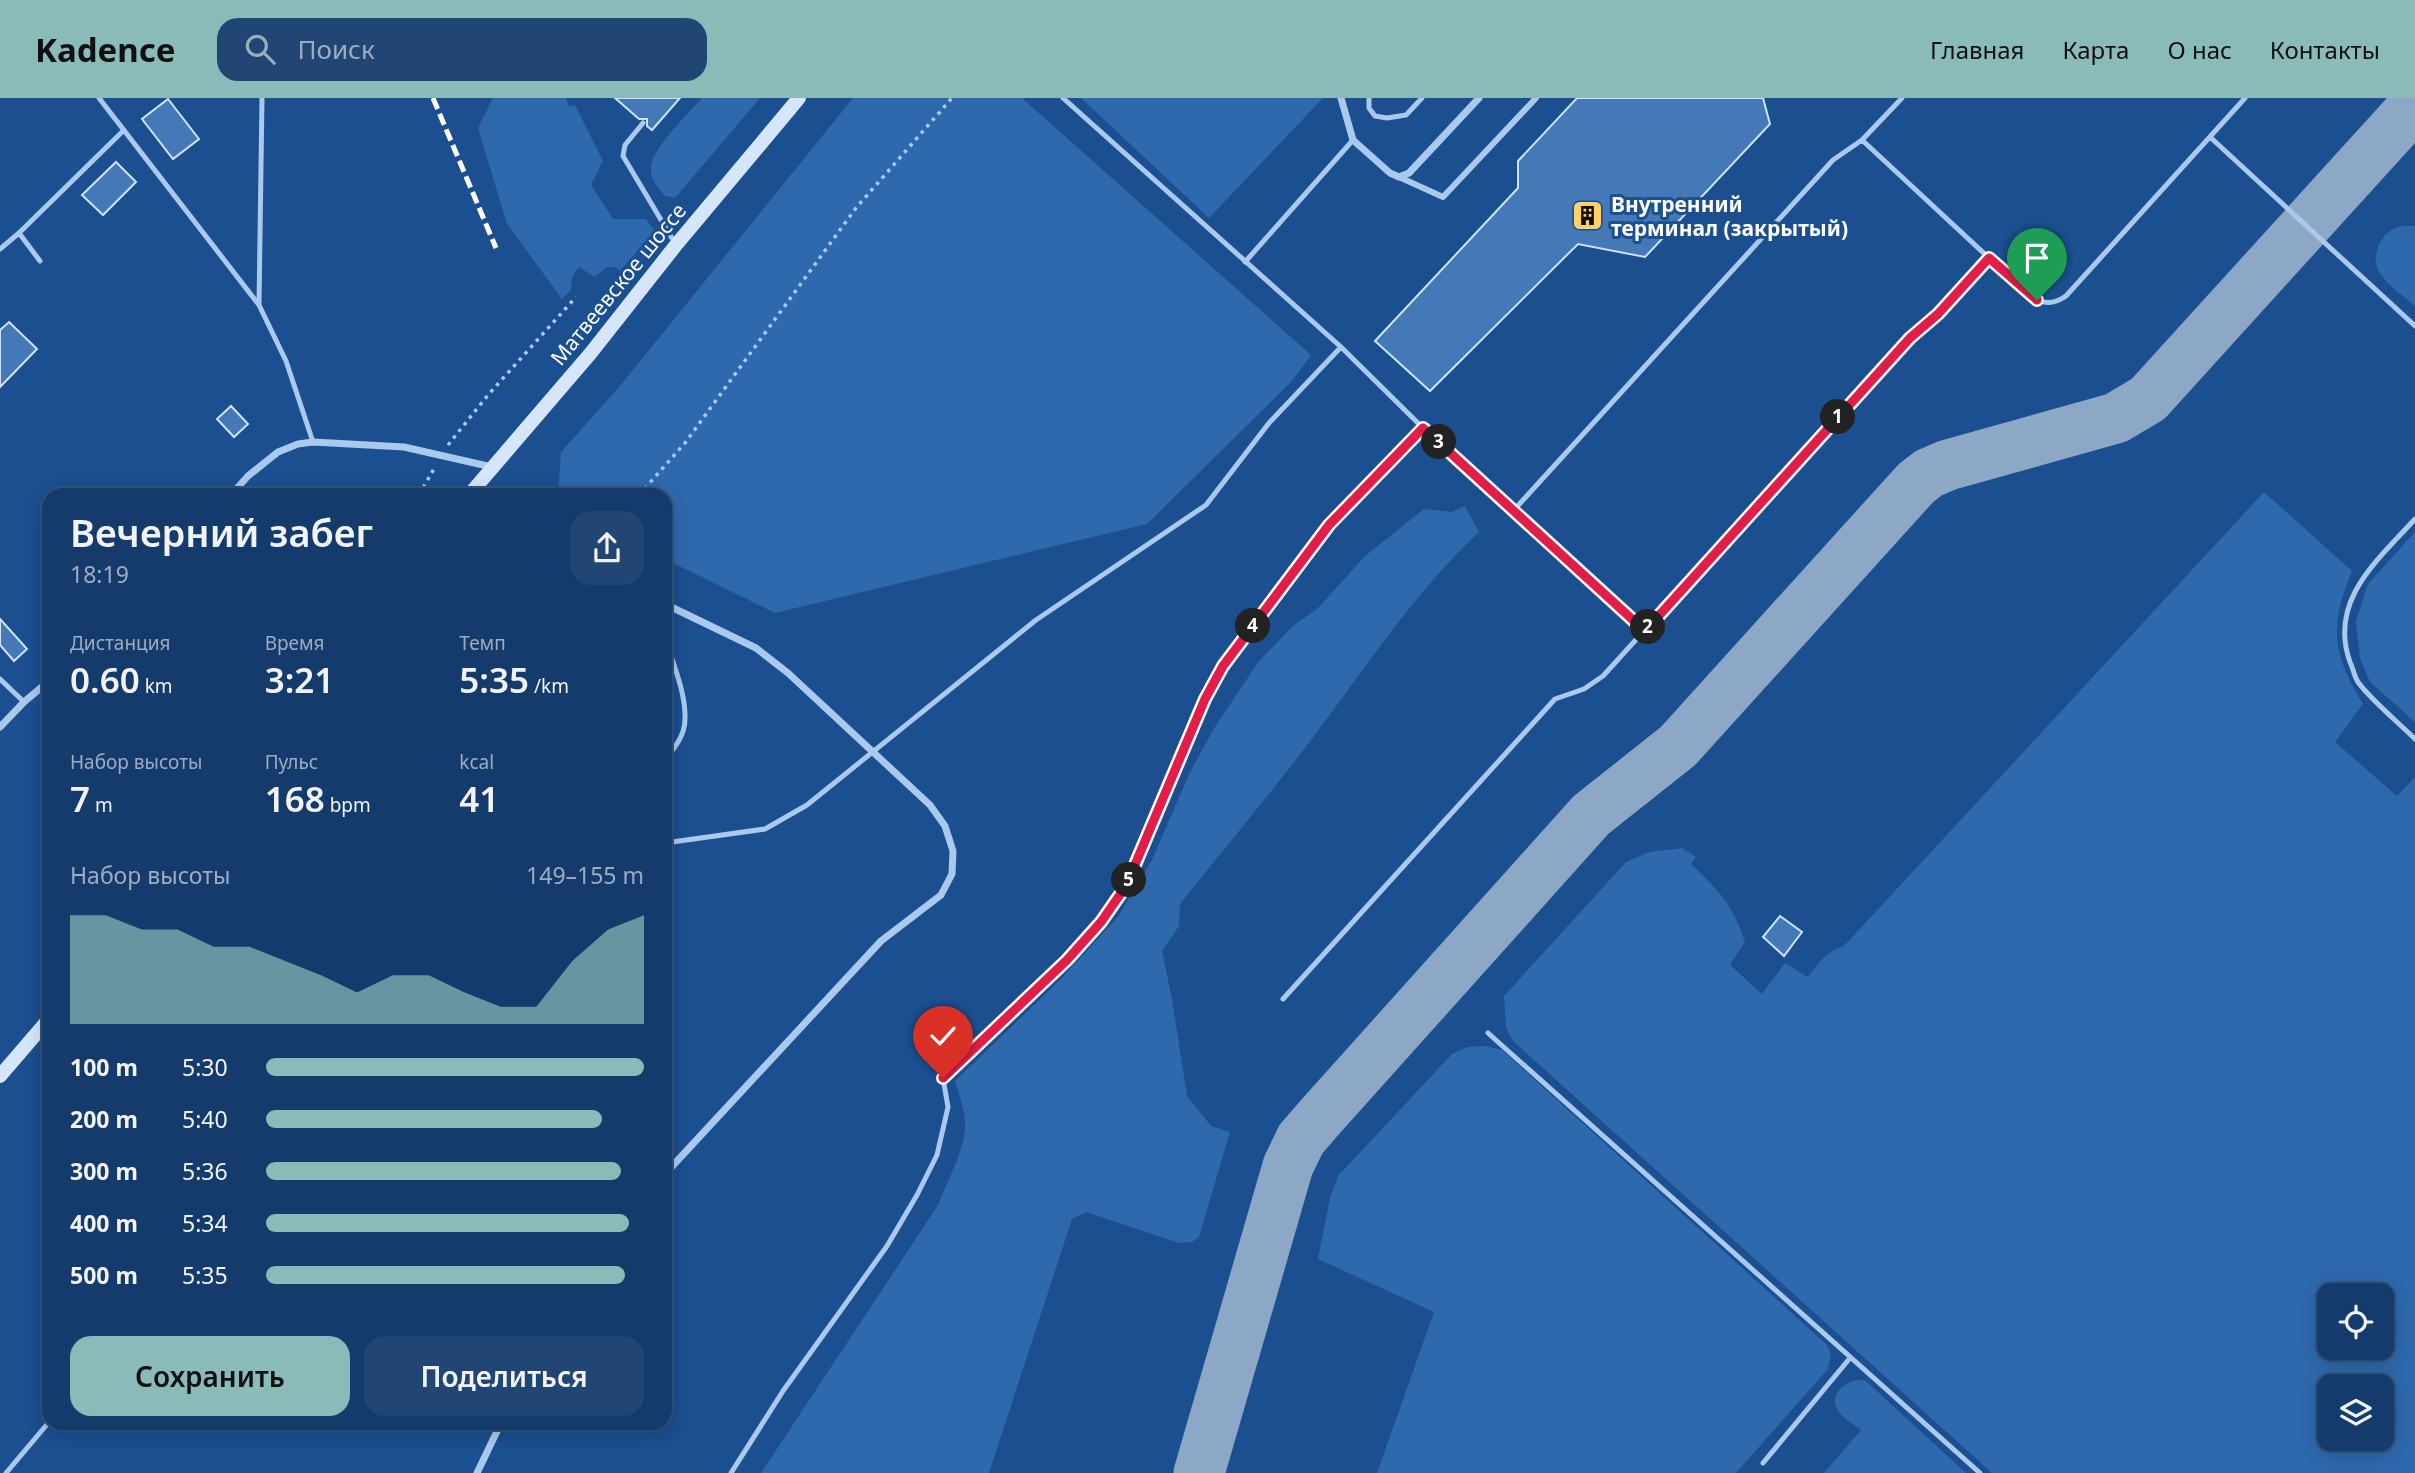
<!DOCTYPE html>
<html lang="ru">
<head>
<meta charset="utf-8">
<style>
	:root { --surface:#143b6b; --page:#214673; --text:#f1f3f6; --muted:#9dadc1; --line:#33557e; --accent:#8bbbb9 }
	body { margin:0; font-family:"Noto Sans",sans-serif; background:var(--page); color:var(--text); height:100vh; display:flex; flex-direction:column; font-size:26px; white-space:nowrap }
	* { box-sizing:border-box; margin:0 }
	p { font-size:23px; color:var(--muted) }
	.icon { flex:none; width:38px; height:38px; fill:none; stroke:currentColor; stroke-width:2; stroke-linecap:round; stroke-linejoin:round }
	.map { position:relative; flex:1; overflow:hidden }
	.details { position:absolute; left:42px; top:390px; width:630px; height:942px; display:flex; flex-direction:column; background:var(--surface); border-radius:21px; box-shadow:0 4px 18px #0003,0 0 0 2px var(--line) }
	.details>* { flex:none }
	.tools { position:absolute; left:2317px; top:1185px; display:grid; gap:14px }
	.tools a { display:grid; place-items:center; width:77px; height:77px; border-radius:14px; background:var(--surface); box-shadow:0 4px 18px #0003,0 0 0 2px var(--line); font-size:35px }
	.pin { position:absolute; display:grid; place-items:center; width:60px; height:60px; color:#fff; margin:-72px -30px; border-radius:50% 50% 50% 0; rotate:-45deg; box-shadow:0 0 7px #0007 }
	.pin .icon { rotate:45deg }
	.km { position:absolute; width:35px; height:35px; margin:-18px; border-radius:50%; background:#222; color:#fff; font-size:19px; line-height:35px; text-align:center }
	.round { display:grid; place-items:center; flex:none; width:74px; height:74px; border-radius:21px; background:var(--page) }
	.overview { display:flex; align-items:center; justify-content:space-between; height:119px; padding:0 28px }
	h1 { font-size:38px; font-weight:600; line-height:52px }
	.metrics { display:grid; grid-template-columns:repeat(3,1fr); gap:10px; height:119px; padding:7px 28px }
	.metrics div { display:grid; align-content:center }
	.metrics b { font-size:35px; font-weight:600 }
	.metrics small { font-size:19px; font-weight:400 }
	.metrics p { font-size:19px }
	.chart { height:196px; padding:14px 28px }
	.chart p { display:flex; justify-content:space-between }
	.chart svg { width:100%; height:126px; margin-top:7px; fill:var(--accent); opacity:.7 }
	.cta { display:flex; gap:14px; margin-top:auto; padding:14px 28px }
	.cta a { flex:1; height:80px; border-radius:21px; background:var(--accent); color:#111; font-size:28px; font-weight:600; line-height:80px; text-align:center }
	.cta a+a { background:var(--page); color:var(--text) }
	ul { padding:0 28px; list-style:none; font-size:23px }
	li { display:grid; grid-template-columns:112px 84px 1fr; align-items:center; height:52px }
	li i { height:18px; border-radius:9px; background:var(--accent) }
	header { display:flex; align-items:center; gap:42px; box-sizing:border-box; height:98px; padding:0 35px; background:var(--accent); color:#111 }
	header strong { font-size:33px }
	nav { display:flex; gap:38px; margin-inline-start:auto; font-size:24px }
	.search { width:490px; height:63px; background:var(--page); display:flex; align-items:center; gap:18px; box-sizing:border-box; padding:0 24px; border-radius:21px; color:var(--muted); font-size:26px }
	.map>svg:first-child { display:block }
</style>
</head>
<body>
<header>
<strong>Kadence</strong>
<div class="search"><svg class="icon" aria-label="search" viewBox="0 0 24 24"><circle cx="10" cy="10" r="6"/><path d="M15 15l6 6"/></svg>Поиск</div>
<nav><a>Главная</a><a>Карта</a><a>О нас</a><a>Контакты</a></nav>
</header>
<div class="map">
<svg width="2415" height="1375" viewBox="0 0 2415 1375">
	<rect width="100%" height="100%" fill="#1b4f8f"/>
	<path fill="#2e69ad" fill-rule="evenodd" d="M493,0H566L569,8L575,7L603,63L591,87L613,121H646L655,133L620,173L616,169H607L595,179L579,169L572,178L571,192L562,201L507,126L478,30Z
		M702,0H760L675,100L665,98C658,90 649,80 651,68C654,48 688,16 702,0Z
		M853,0H1022L1311,257L1292,283L1147,426L775,515L665,461V397H558L561,354L620,288Z
		M1081,0H1323L1209,120Z
		M2415,128V208C2404,198 2387,187 2379,174C2370,157 2381,134 2398,129C2403,127 2410,128 2415,128Z
		M2264,394L2352,473C2329,529 2332,555 2363,606L2335,644L2397,698L2415,679V1375H1992L1513,943L1506,930L1504,898L1626,764L1649,754L1682,750L1696,759L1691,766C1720,794 1732,805 1745,844L1730,867L1762,896L1785,865L1808,879C1817,866 1828,852 1844,848ZM2329,1197H2382V1250H2329ZM2329,1288H2382V1340H2329Z
		M1465,408L1479,434C1415,494 1366,569 1314,638C1271,695 1225,750 1180,806L1179,828L1162,853L1172,901L1187,998L1211,1028L1230,1034L1199,1139L1192,1144L1179,1145L1086,1114L1072,1121L989,1375H761L938,1107C947,1084 962,1057 965,1032C966,1016 960,998 955,983L1060,882L1118,819L1152,762L1190,674L1215,629L1259,563L1293,528L1318,510L1365,458L1424,411L1452,414Z
		M2415,434V624L2370,584L2360,560L2356,523L2368,486Z
		M1485,948L1502,952L1827,1247L1831,1256L1828,1271L1736,1375H1377L1434,1214L1318,1161L1330,1100L1338,1078L1452,956L1467,949Z
		M1859,1282L1866,1283L1966,1375H1824L1861,1332C1854,1326 1844,1321 1839,1314C1827,1298 1844,1283 1859,1282Z"/>
	<g fill="none" stroke-linecap="round" stroke-linejoin="round">
		<path stroke="#8da7c7" stroke-width="51" d="M1199,1375L1288,1068L1301,1041L1321,1018L1591,717L1678,648L1916,385L1929,375L1948,367L2116,320L2148,301L2415,7"/>
	</g>
	<path fill="#4478b7" stroke="#cfe3fa" stroke-width="2" d="M615,0H680L652,32L647,28V21H639Z
		M1577,0H1763L1770,26L1645,159L1578,146L1430,293L1375,243L1518,90V63Z
		M168,1L199,41L173,61L142,21Z
		M116,64L136,84L103,117L82,97Z
		M9,224L37,251L0,289V232Z
		M231,308L248,326L234,339L217,321Z
		M0,521L27,551L14,563L0,547Z
		M1780,818L1802,834L1784,858L1763,839Z"/>
	<g fill="none" stroke-linecap="round" stroke-linejoin="round">
		<path stroke="#a9c9ee" stroke-width="3.5" stroke-dasharray="3.5 5" stroke-linecap="butt" d="M448,347L488,297L576,199
			M419,397L435,369
			M639,397L685,345L856,110L952,0"/>
		<path stroke="#a9c9ee" stroke-width="5" d="M99,0L259,207L286,263L313,344
			M1063,0L1341,249L1423,330L1645,533
			M1369,0V10L1375,18L1387,20L1406,17L1422,0
			M643,25L625,47L623,58L676,147
			M2210,39L2415,228
			M1862,42L2031,199C2044,206 2053,207 2066,198L2245,0
			M19,135L40,163
			M0,151L19,135L124,32
			M1245,164L1353,42
			M259,207L262,0
			M1514,412L1833,62L1862,42L1902,0
			M2415,421C2378,462 2328,502 2350,564C2353,570 2354,578 2358,584C2370,601 2399,625 2415,641
			M665,539C672,564 686,594 685,621C685,637 675,650 665,661
			M0,581L24,604
			M665,745L765,731L807,707L1036,522L1206,407L1269,325L1341,249
			M1283,901L1555,601L1584,591L1603,578L1910,240L1938,216L1989,160
			M1488,935L1980,1375
			M1763,1365L1850,1260
			M6,1375L49,1324
			M731,1375L783,1293L887,1148L917,1097L937,1057L948,1009L943,980L1067,862L1101,824L1126,788L1205,601L1223,568L1329,427L1423,330"/>
		<path stroke="#a9c9ee" stroke-width="6" d="M1399,79L1443,99L1536,0"/>
		<path stroke="#a9c9ee" stroke-width="7" d="M1341,0L1353,42L1390,75L1399,79L1409,75L1479,0
			M231,397L248,378L278,354L298,346L313,344L404,349L492,369
			M665,506L756,550L788,575L930,707L945,728L953,753L952,776L941,797L881,843L665,1076
			M0,629L24,604L49,583
			M477,1375L501,1325"/>
		<path stroke="#d6e6fa" stroke-width="14" d="M469,397L590,256L676,147L799,0
			M0,978L49,921"/>
		<path stroke="#fff" stroke-width="5" stroke-dasharray="12 5" stroke-linecap="butt" d="M433,0L496,150"/>
	</g>
	<g fill="none" stroke-linecap="round" stroke-linejoin="round">
		<defs>
			<path id="route" d="M943,980L1067,862L1101,824L1126,788L1205,601L1223,568L1329,427L1423,330L1645,533L1910,240L1938,216L1989,160L2037,202"/>
		</defs>
		<use href="#route" stroke="#fff" stroke-width="14"/>
		<use href="#route" stroke="#e11d48" stroke-width="9"/>
	</g>
	<defs>
		<symbol id="building-square" viewBox="-11 -11 22 22"><rect x="-9" y="-9" width="18" height="18" rx="4" fill="#ffd166" stroke="#1b4f8f"/><path d="M-4-6H4V6H1V3H-1V6H-4ZM-2.5-4.3h1.7v1.8h-1.7ZM.8-4.3h1.7v1.8H.8ZM-2.5-1h1.7V.8h-1.7ZM.8-1h1.7V.8H.8Z" fill="#111"/></symbol>
	</defs>
	<g fill-rule="evenodd">
		<use href="#building-square" x="1570" y="100" width="35" height="35"/>
	</g>
	<g text-anchor="middle" dominant-baseline="central" stroke-width="6" stroke-linejoin="round" paint-order="stroke">
		<g font-size="21" font-weight="bold" fill="#fff" stroke="#1b4f8f" text-anchor="start">
			<text x="1611" y="106">Внутренний<tspan x="1611" dy="24">терминал (закрытый)</tspan></text>
		</g>
		<g font-size="21" fill="#fff" stroke="#1b4f8f">
			<text transform="translate(618 186) rotate(-51)">Матвеевское шоссе</text>
		</g>
	</g>
</svg>
<div class="tools">
<a><svg class="icon" aria-label="locate" viewBox="0 0 24 24"><circle cx="12" cy="12" r="6"/><path d="M12 2v4M12 18v4M2 12h4M18 12h4"/></svg></a>
<a><svg class="icon" aria-label="layers" viewBox="0 0 24 24"><path d="M12 4l9 5-9 5-9-5zM3 14l9 5 9-5"/></svg></a>
</div>
<div class="pin" style="left:2037px;top:202px;background:#1e9e55"><svg class="icon" aria-label="arrive" viewBox="0 0 24 24"><path d="M6 21V4h12l-3 4 3 4H6"/></svg></div>
<div class="pin" style="left:943px;top:980px;background:#d93025"><svg class="icon" aria-label="check" viewBox="0 0 24 24"><path d="M5 12l5 5 9-10"/></svg></div>
<b class="km" style="left:1838px;top:319px">1</b>
<b class="km" style="left:1648px;top:529px">2</b>
<b class="km" style="left:1439px;top:344px">3</b>
<b class="km" style="left:1253px;top:528px">4</b>
<b class="km" style="left:1129px;top:782px">5</b>
<section class="details">
<div class="overview"><div><h1>Вечерний забег</h1><p>18:19</p></div><a class="round"><svg class="icon" aria-label="share" viewBox="0 0 24 24"><path d="M12 15V3M7 8l5-5 5 5M5 13v7h14v-7"/></svg></a></div>
<div class="metrics">
<div><p>Дистанция</p><b>0.60<small> km</small></b></div>
<div><p>Время</p><b>3:21</b></div>
<div><p>Темп</p><b>5:35<small> /km</small></b></div>
</div>
<div class="metrics">
<div><p>Набор высоты</p><b>7<small> m</small></b></div>
<div><p>Пульс</p><b>168<small> bpm</small></b></div>
<div><p>kcal</p><b>41</b></div>
</div>
<div class="chart"><p><span>Набор высоты</span>149–155 m</p>
<svg viewBox="0 0 160 44" preserveAspectRatio="none"><path d="M0 44V6L10 6L20 11L30 11L40 17L50 17L60 22L70 27L80 33L90 27L100 27L110 33L120 38L130 38L140 22L150 11L160 6V44z"/></svg>
</div>
<ul>
<li><b>100 m</b>5:30<i style="width:100%"></i></li>
<li><b>200 m</b>5:40<i style="width:89%"></i></li>
<li><b>300 m</b>5:36<i style="width:94%"></i></li>
<li><b>400 m</b>5:34<i style="width:96%"></i></li>
<li><b>500 m</b>5:35<i style="width:95%"></i></li>
</ul>
<div class="cta"><a>Сохранить</a><a>Поделиться</a></div>
</section>
</div>
</body>
</html>
